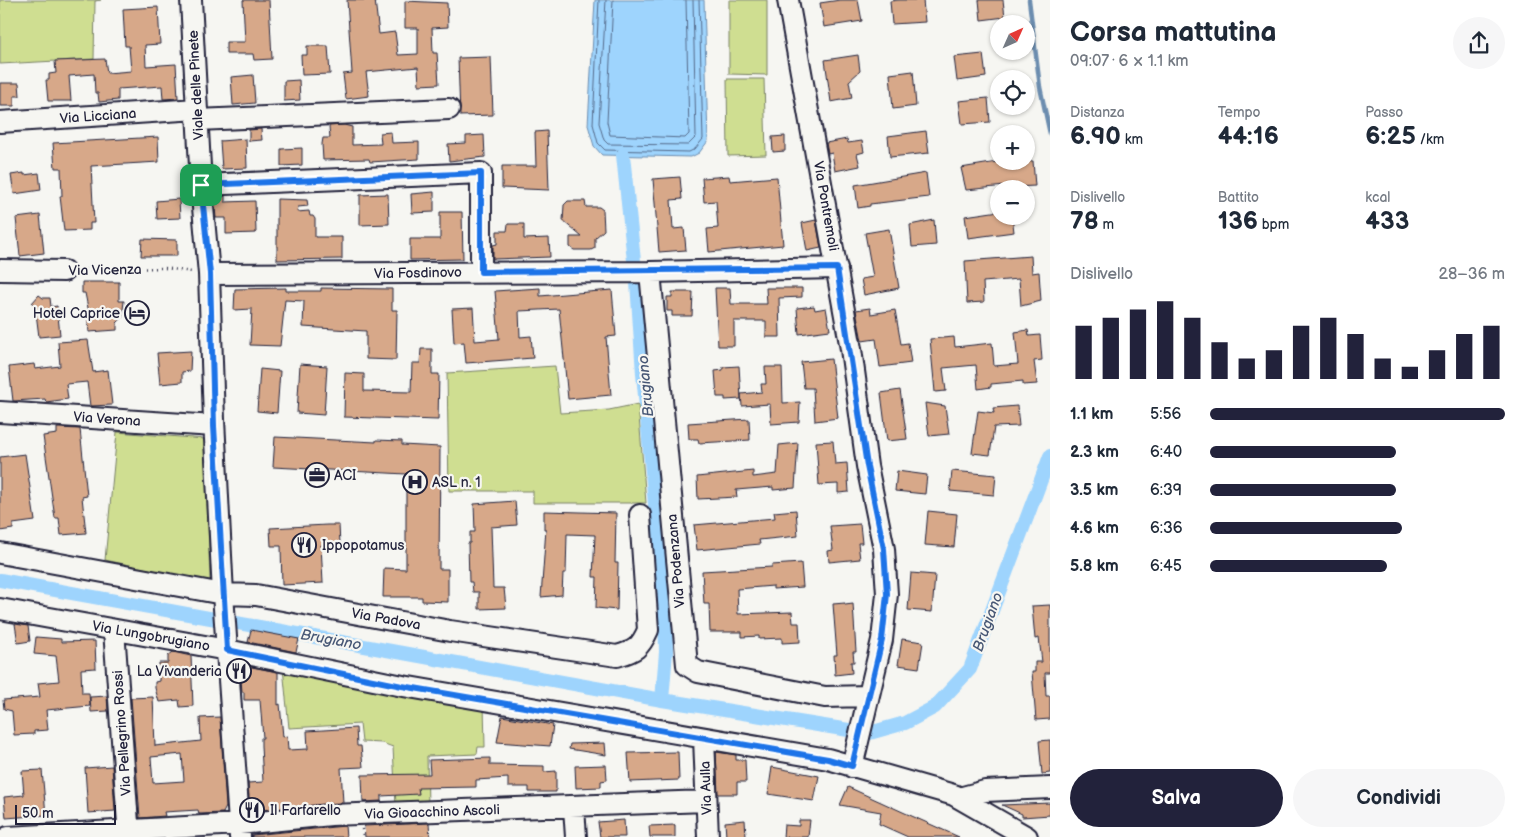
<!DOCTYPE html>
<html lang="it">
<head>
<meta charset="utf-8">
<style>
	:root { --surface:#fff; --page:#f6f6f7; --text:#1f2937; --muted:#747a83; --accent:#22223b }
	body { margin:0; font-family:"Balsamiq Sans",sans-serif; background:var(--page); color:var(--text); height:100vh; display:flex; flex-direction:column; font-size:19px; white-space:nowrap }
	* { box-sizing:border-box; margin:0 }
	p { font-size:16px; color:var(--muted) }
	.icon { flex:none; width:28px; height:28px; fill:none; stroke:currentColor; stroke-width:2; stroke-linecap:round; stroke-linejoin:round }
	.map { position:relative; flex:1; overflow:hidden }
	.sheet { display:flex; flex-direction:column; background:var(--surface); width:475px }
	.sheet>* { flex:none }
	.needle { width:32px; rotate:45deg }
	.controls { position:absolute; left:990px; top:15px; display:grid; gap:10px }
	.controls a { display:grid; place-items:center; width:45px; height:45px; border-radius:50%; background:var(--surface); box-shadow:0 1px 4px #0004; font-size:25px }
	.scale { position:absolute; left:15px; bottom:12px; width:101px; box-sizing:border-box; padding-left:5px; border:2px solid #22223b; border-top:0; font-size:14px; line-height:18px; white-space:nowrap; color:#22223b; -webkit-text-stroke:4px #f6f6f2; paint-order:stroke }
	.pin { position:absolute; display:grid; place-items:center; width:42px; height:42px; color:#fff; margin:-21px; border-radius:10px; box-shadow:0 2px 8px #0006 }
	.round { display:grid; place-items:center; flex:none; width:52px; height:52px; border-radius:26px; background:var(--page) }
	.summary { display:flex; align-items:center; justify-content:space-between; height:85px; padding:0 20px }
	h1 { font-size:28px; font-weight:600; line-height:38px }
	.stats { display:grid; grid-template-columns:repeat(3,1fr); gap:8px; height:85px; padding:5px 20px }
	.stats div { display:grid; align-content:center }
	.stats b { font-size:25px; font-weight:600 }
	.stats small { font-size:14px; font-weight:400 }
	.stats p { font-size:14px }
	.chart { height:140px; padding:10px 20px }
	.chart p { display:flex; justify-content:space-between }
	.chart svg { width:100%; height:90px; margin-top:5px; stroke:var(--accent); stroke-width:6 }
	.action { display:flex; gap:10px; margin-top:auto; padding:10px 20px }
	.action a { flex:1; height:58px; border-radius:30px; background:var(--accent); color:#fff; font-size:20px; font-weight:600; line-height:58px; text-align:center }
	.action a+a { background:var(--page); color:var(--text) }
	ul { padding:0 20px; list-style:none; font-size:16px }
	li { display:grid; grid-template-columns:80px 60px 1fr; align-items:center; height:38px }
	li i { height:12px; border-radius:6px; background:var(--accent) }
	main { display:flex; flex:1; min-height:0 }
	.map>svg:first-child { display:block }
</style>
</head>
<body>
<main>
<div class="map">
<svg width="1050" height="837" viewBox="0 0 1050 837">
	<rect width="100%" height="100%" fill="#f6f6f2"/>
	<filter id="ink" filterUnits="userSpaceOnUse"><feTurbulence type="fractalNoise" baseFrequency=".02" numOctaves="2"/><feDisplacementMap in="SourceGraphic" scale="10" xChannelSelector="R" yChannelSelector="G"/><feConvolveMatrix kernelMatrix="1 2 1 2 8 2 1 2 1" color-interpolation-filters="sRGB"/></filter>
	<g filter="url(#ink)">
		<path fill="#cfde91" stroke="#788066" d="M0,0H101L95,1L94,59L0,64Z
			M729,0H767V75L729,74Z
			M727,79H764L766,155L728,156Z
			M555,366L560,413L609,410L638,404L646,503H533V491H449L447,373Z
			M117,432L205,439L210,582L105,560Z
			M283,668L484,704L485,747H478L477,754L427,756L428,806H396L393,747L382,743L362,742L360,724L289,728Z"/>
		<path fill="#9ed4fd" stroke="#6c8daf" d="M595,0H704L708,141L699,153L691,157L602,155L594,146L588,125Z"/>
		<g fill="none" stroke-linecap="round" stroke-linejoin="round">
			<path stroke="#546989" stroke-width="1" d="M599,0L593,124L598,143L605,150L689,152L695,149L703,139L699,0
				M606,0L599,123L604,140L608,144L688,145L696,137L693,0
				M613,0L607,122L610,135L685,138L689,134L686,0"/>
			<path stroke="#6c8daf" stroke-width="4.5" d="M1029,0L1040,87L1050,134"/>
			<path stroke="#9ed4fd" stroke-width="14" d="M623,155L634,261
				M637,282L643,374L665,613L666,652L662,700
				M0,580L662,700L855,731
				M866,734L905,723L935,707L970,669L1050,456"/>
		</g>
		<path fill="#d7a889" stroke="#22223b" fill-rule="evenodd" d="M243,0H269L272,59L254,60L253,54H226V42H245Z
			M347,0H375L379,34L395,32L398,55L418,54V28H405V1L447,3L448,27L432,28L433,53H437L439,84L419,85L418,67L366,72L369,96L346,99L343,74L352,73Z
			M840,0H858L862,21L824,27L820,3Z
			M899,0H923L925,22L892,24L890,1Z
			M979,0H1003L1005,17L981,20Z
			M158,7L160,44L145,45L146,66L176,64L178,98L163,99L162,86L118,89V100L99,102L98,93H95L94,74L69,76L71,101H48L46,80H49V74L56,73L55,61L105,59L107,73L131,71L129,46H125L123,9Z
			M307,46H328L330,74L302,75L301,55H307Z
			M983,54L986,77L957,81L954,57Z
			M858,55L860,71L849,81L852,98L831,102L825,60Z
			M491,57L493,115L460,116L458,58Z
			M913,71L916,106L893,109L890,74Z
			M253,75L255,103L233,105L231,77Z
			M299,80L300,100L284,101V81Z
			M0,83H19L20,96H14V106H0Z
			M988,98L990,122L962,124L959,101Z
			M344,125L352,127V145L381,144L380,133L391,132L392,143L419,142V159L370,162L369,159L323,160L322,144L323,138H330L329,126Z
			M261,129L262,140L249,141V130Z
			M547,131L549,190L502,188V166H536L535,132Z
			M926,131L929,153L890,157L888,136Z
			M484,135L485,157L449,161L448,144L466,143V136Z
			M785,136V151L773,152L772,137Z
			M158,137L159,162L91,166L94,223H90V230L64,231L60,196H62L61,168H55L53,143Z
			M246,139L247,168L222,169L220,141Z
			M847,139L848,143L862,141L864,152L857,154L860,166L835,171L832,153L828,154L826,143Z
			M302,148V165L281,166V149Z
			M1003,161H1033L1035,186L1015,187V185L966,190L961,168Z
			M24,173V175L39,173L41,190L14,194L11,175Z
			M926,173L929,197L870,204V206L858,208L855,185Z
			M729,176L730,181L777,177L783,245L709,252L707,229L718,228L716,201L704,202L702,178Z
			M680,177L682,199L671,200L673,229L684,228L686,250L659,252L653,179Z
			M434,192V212L412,213L411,194Z
			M388,194L389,224L360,225V195Z
			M214,196H225V202L255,201L256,233L226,234V218H216Z
			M179,199L180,218L157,219L156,201Z
			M277,199L307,200L308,206L298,207L297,212L309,211L310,216H313L315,219V237H342V259L277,260Z
			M568,201H585L586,207H599L603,210L604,230L595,238V248L591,250H574L570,247V237H582L563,221L564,205Z
			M999,211V216H1012L1014,232L968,238L965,216Z
			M440,212H462L463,259L410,260V239H440Z
			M40,215L44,253L20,256L16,218Z
			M816,220L821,248L807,251L802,223Z
			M934,220L936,245L912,247L910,225Z
			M508,224H524V239L549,238L550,257L493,259V245L497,244V231H507Z
			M889,229L899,288L864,295L861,279L873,277L865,233Z
			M142,239L177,240V256H141Z
			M1031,256L1032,273L1039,272L1041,301L1021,306L1019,279L983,282L984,302L967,303L965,261Z
			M82,282H119V301H124L122,318L117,323V330L89,332L87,313H89L85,293H82Z
			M286,288V291H321V288L392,289V310H397L396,360L366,359V331L303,327L304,301L285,300L280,346L250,345L252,309L234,310L235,289Z
			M540,288V296L612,290L616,336L606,337L611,395L568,399L559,309L519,311L520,337L531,336L533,358L466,363L464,342L454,343L452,309L473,308L475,341L499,339L495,291Z
			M715,288H730L731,304H767L766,288H802V297L779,298L780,337H766V321H734V346H718Z
			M672,292H693L692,316H672V311H667V297H672Z
			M39,295L43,298H50L51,307L57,306L60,335L39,337L35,305L32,303Z
			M814,306L815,310L826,308L830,330L799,334L797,308Z
			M870,308L871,314L895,310L901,344L908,343L911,363L880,367L876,339L862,341L856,310Z
			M1028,330L1029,336L1040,335L1042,360L1034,361L1037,384L1023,385V381L991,384V387L978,389L976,365L943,368L946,391L935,392L930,339L954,337L955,347L992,343L994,366L1018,364L1015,332Z
			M88,340L93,372L108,370L112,405L90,406L87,382L66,384L68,399L46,402L45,399L13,401L9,367L34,364L35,369L60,366L58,342Z
			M421,349H432V374H439L438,420L344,417L345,373L364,374V391L411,392L412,363H420Z
			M191,351L190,371L182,372V382L160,384L157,353Z
			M831,359L838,418L815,421L813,388H804L801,362Z
			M300,364L327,366L324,415L297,413Z
			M739,366L741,399L725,400V397H717L715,371L723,370V367Z
			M765,367H782L783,403L800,402L799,422L771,424L770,404L742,406L741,394L762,392L761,384H766Z
			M260,369L280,371L277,413L257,411Z
			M900,390L907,439L887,441L881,393Z
			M925,403L945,406L949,434L929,436Z
			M1017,406L1019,426L994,427L990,455L972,453L978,411L994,413L993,408Z
			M749,419L750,440L699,443L698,439H689L688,423Z
			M57,428L80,429L87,496L82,497L86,533L61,535L59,518H55L43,436L57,434Z
			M275,437L376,442V440L402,441V445L440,447L439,569H448V602L422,601V597H383L384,568L406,569V474L273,467Z
			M833,441L835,464L847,463L849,492L838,493V484L819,485L816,442Z
			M798,443L795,488L773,490V487L736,490L737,497L698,499L697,477L753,471V477L777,474L779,445Z
			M25,454L35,521L13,524V529L0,531V457Z
			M897,471L927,475L925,494L895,491Z
			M952,471L996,475L994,495L950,491Z
			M515,501L517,525L491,527L493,588H504L506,608L479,609V592H473L472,582H469L468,543H470V532H475L474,504Z
			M796,510L798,536L759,540L760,544L697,550L694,525L775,518L774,512Z
			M544,511L616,513L615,563H618L617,610L596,608L597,577H593L595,535L567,534L566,573H563L562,595L541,597L546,529H544Z
			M928,511L957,514L954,547L925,545Z
			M860,524L862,543H858L860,559L829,562L828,551L833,550L830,526Z
			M327,525H339L340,544L321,545L323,583L282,585L281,546H271L270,528Z
			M801,563L803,587L773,589V586L737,589L738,614L792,612L793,623H799L800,642L782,643V638L759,639V636L742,637V632H710L709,604H704L702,571L772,567V565Z
			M911,573L935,575L932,612L908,610Z
			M845,603V605L853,604L856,652H853L854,662H851L852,673L835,675L834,655H837L833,604Z
			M1050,605V673H1045L1046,696H1050V719L1036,720L1032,672H1035V662H1042L1039,638L1035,639L1032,606Z
			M15,624L28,626L30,641L18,643Z
			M251,630L299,639L296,652L248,642Z
			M36,637L61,639V642L95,641L96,668L81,669L82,693H89L90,706L46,710L48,730L34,731V734L14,735L12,711L4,709L3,700L40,697L38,683L59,681L56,656L34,654Z
			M902,639L923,642L919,668L898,665Z
			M173,652L191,656L193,706L180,707L179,700L159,702L155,688V682L159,681V663H168V656Z
			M247,666L278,672V705L280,704L283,737L287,736L288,750L308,749L307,731L356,728L357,746H361L363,767L341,768L343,803L250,811L248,783L263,782L261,746V738H263L260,700H244V692H242L240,667Z
			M107,696L108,711L91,712L90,697Z
			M153,697L155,746L201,741L200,718L220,717L226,807L223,813L199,814L198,810L164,812L165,816L140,818L131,698ZM182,754L184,781L153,783L151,757Z
			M502,716L553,725L550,746L497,742Z
			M1050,740V773L1042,774L1039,741Z
			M605,743L606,755L569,749L570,744Z
			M678,752L679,780L630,782L628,753Z
			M716,752L736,755V760H745L746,782H737V794H718Z
			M490,758V765L544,766V772L556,771V792H529V787H508V778L476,780V787L418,788L419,794L381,796V801L363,802L362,775L430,774L429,760Z
			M606,765L607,780L601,781V787L576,788L575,766Z
			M112,766L115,811L88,813L85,768Z
			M772,767L819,776L814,801L768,794Z
			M42,770L46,815L6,818L4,797L24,795L22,771Z
			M848,787L905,813L959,837H908L879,824L881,812L840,805Z
			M1050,803V815L1022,817V814L1002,805Z
			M624,820L625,837H600L598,822Z
			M745,820L746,837H726L725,822Z
			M799,820H810L808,837H783L784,825L799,826Z
			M429,823L430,837H365L364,826Z
			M675,825V837H650L649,826Z
			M345,826L346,837H252V835Z"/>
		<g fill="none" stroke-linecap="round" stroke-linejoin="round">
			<defs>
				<path id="minor" d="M191,0L201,185L209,274L214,420L223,594L240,837
					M788,0L851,349L867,466L884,549L887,594L882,640L852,767
					M197,120L449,109
					M0,122L197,109
					M201,185L481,173V272
					M0,270L64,271
					M650,272L687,665L698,672L825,697L868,696
					M209,274L650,272L837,268
					M0,412L214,426
					M0,553L223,594L256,595L450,631L617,656C635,651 640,648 648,630L640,515
					M0,609L227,650L403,686L828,759L954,795L1027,837
					M114,630L129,837
					M704,738L708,837
					M959,798L985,791L1050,788
					M574,808L576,837
					M8,837L239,824L331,815L706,801"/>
			</defs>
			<use href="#minor" stroke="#22223b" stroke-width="24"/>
			<path stroke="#22223b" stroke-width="2.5" stroke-dasharray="1 4" stroke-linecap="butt" d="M80,270L165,268L192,272
				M362,829L363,837"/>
			<use href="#minor" stroke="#f6f6f2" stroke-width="20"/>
		</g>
	</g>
	<g fill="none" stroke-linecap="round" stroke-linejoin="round" filter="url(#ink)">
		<defs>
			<path id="route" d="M481,173V272L837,268L867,466L884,549L887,594L882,640L852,766L828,759L402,686L227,650L214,426L210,274L201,185Z"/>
		</defs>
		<use href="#route" stroke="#fff" stroke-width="10"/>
		<use href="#route" stroke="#1a73e8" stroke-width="6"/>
	</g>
	<defs>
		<symbol id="hotel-ring" viewBox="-11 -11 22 22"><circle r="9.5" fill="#f6f6f2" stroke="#22223b" stroke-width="1.5"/><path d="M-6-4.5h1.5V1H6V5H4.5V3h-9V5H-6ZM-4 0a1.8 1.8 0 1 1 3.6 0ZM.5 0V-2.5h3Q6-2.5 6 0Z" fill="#22223b"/></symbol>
		<symbol id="office-ring" viewBox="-11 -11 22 22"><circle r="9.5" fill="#f6f6f2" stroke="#22223b" stroke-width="1.5"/><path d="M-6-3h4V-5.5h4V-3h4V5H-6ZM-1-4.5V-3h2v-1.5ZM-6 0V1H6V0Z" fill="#22223b"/></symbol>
		<symbol id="hospital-ring" viewBox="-11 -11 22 22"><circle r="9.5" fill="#f6f6f2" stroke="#22223b" stroke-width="1.5"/><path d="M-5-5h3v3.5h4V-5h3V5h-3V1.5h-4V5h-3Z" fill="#22223b"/></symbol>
		<symbol id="restaurant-ring" viewBox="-11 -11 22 22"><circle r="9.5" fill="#f6f6f2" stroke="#22223b" stroke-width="1.5"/><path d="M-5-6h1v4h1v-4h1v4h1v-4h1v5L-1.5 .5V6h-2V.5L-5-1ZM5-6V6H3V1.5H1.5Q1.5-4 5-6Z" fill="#22223b"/></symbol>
	</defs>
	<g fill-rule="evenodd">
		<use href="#hotel-ring" x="123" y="299" width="28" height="28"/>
		<use href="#office-ring" x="303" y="461" width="28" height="28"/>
		<use href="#hospital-ring" x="401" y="468" width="28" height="28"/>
		<use href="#restaurant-ring" x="290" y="531" width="28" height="28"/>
		<use href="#restaurant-ring" x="225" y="657" width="28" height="28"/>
		<use href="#restaurant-ring" x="238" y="796" width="28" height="28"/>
	</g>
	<g text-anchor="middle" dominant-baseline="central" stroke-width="4.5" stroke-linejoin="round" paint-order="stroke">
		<g font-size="14" fill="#22223b" stroke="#f6f6f2">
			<text transform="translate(196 85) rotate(-93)">Viale delle Pinete</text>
			<text transform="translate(98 116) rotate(-4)">Via Licciana</text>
			<text transform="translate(826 206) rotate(80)">Via Pontremoli</text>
			<text transform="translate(105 270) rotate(-1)">Via Vicenza</text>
			<text transform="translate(418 273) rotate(-1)">Via Fosdinovo</text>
			<text transform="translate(107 419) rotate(4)">Via Verona</text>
			<text transform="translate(676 561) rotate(-95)">Via Podenzana</text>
			<text transform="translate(386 619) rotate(10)">Via Padova</text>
			<text transform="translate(151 636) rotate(10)">Via Lungobrugiano</text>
			<text transform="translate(122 733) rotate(-94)">Via Pellegrino Rossi</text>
			<text transform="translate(706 788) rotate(-92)">Via Aulla</text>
			<text transform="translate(432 812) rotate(-2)">Via Gioacchino Ascoli</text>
		</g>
		<g font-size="14" fill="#22223b" stroke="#f6f6f2" text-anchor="start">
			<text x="120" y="313" text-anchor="end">Hotel Caprice</text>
			<text x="334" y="475">ACI</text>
			<text x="432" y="482">ASL n. 1</text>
			<text x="322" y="545">Ippopotamus</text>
			<text x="222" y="671" text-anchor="end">La Vivanderia</text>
			<text x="270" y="810">Il Farfarello</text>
		</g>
		<g font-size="15" font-style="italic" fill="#475775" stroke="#f6f6f2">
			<text transform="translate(646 386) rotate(-95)">Brugiano</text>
			<text transform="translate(988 622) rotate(-70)">Brugiano</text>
			<text transform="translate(331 640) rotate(10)">Brugiano</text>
		</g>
	</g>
</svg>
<div class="controls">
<a><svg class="needle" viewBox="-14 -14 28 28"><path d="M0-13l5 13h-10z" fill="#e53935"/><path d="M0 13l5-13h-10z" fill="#747a83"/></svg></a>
<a><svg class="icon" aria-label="locate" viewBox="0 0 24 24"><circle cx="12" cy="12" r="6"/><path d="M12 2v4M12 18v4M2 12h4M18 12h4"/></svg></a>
<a>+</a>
<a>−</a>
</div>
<div class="scale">50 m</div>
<div class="pin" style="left:201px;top:185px;background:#1e9e55"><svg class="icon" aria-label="arrive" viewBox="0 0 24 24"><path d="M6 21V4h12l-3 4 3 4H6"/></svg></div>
</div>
<section class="sheet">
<div class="summary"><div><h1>Corsa mattutina</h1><p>09:07 · 6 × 1.1 km</p></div><a class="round"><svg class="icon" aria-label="share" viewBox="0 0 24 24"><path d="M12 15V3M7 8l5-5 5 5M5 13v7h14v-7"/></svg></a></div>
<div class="stats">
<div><p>Distanza</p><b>6.90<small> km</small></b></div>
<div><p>Tempo</p><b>44:16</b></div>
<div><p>Passo</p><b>6:25<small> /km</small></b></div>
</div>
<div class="stats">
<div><p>Dislivello</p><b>78<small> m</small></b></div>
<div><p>Battito</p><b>136<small> bpm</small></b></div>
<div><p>kcal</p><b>433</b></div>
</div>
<div class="chart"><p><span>Dislivello</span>28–36 m</p>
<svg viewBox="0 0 160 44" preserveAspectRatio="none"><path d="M5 44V18M15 44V14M25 44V10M35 44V6M45 44V14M55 44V26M65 44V34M75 44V30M85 44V18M95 44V14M105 44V22M115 44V34M125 44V38M135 44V30M145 44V22M155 44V18"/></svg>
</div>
<ul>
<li><b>1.1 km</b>5:56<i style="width:100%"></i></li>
<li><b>2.3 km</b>6:40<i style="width:63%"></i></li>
<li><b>3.5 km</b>6:39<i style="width:63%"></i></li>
<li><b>4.6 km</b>6:36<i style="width:65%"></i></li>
<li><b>5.8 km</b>6:45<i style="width:60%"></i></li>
</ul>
<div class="action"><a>Salva</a><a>Condividi</a></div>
</section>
</main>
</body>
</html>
